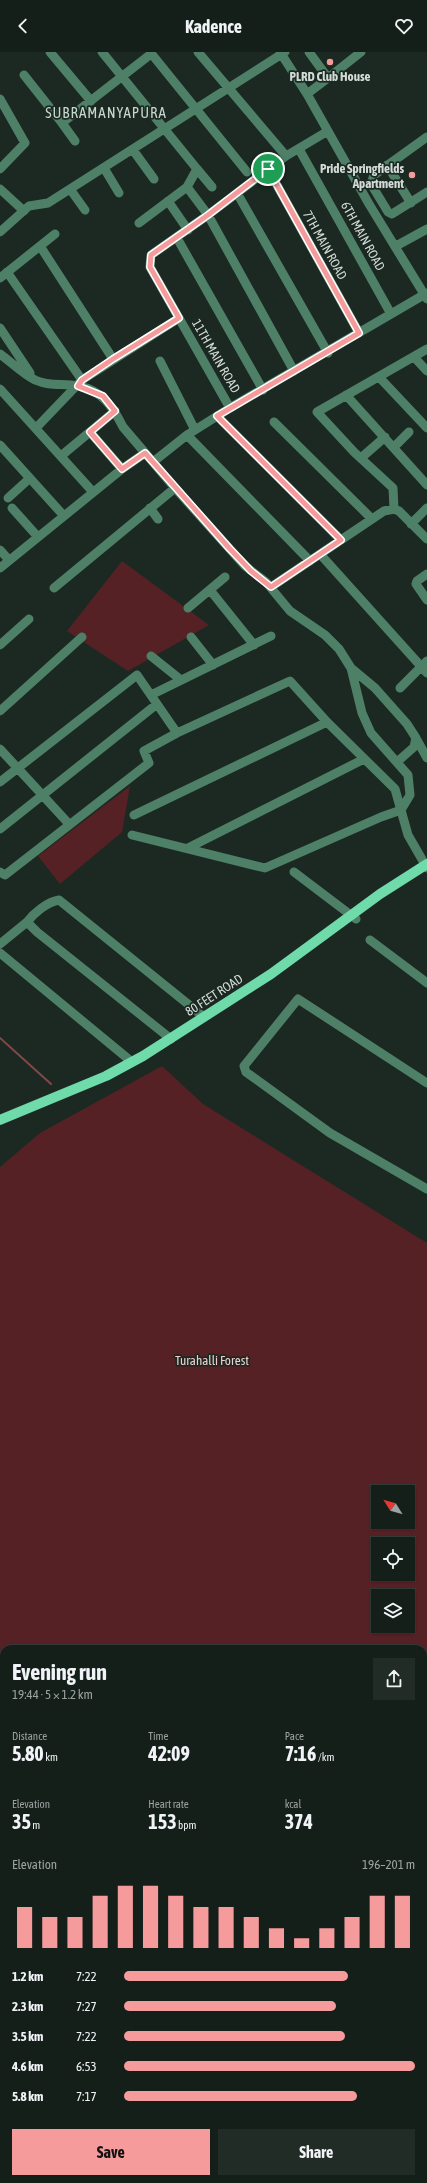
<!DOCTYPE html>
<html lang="en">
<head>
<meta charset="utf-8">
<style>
	:root { --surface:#141f1a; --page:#212c27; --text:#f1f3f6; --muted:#9da2a2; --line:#333d39; --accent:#f59b9c }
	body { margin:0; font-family:"Asap Condensed",sans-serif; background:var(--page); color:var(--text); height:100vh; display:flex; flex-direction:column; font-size:15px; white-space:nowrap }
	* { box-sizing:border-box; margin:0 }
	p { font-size:13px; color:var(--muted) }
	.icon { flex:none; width:22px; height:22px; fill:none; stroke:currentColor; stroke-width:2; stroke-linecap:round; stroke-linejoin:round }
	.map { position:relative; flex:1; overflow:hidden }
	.details { position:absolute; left:0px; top:1593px; width:427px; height:538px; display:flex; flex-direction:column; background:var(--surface); border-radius:12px 12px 0 0; box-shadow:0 1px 3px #0004,0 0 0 1px var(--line) }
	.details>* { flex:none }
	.needle { width:26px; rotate:307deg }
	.tools { position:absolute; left:371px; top:1433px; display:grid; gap:8px }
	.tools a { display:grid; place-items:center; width:44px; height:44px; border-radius:0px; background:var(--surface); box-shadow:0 1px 3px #0004,0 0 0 1px var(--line); font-size:20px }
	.pin { position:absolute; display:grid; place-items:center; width:34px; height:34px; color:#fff; margin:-17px; border:2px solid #fff; border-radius:50%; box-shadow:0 1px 4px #0007 }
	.round { display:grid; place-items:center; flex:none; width:42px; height:42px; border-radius:0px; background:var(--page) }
	.head { display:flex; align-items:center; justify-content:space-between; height:68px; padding:0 12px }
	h1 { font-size:22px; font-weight:700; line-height:30px }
	.metrics { display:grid; grid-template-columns:repeat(3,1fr); gap:6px; height:68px; padding:4px 12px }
	.metrics div { display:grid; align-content:center }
	.metrics b { font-size:20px; font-weight:700 }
	.metrics small { font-size:11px; font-weight:400 }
	.metrics p { font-size:11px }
	.chart { height:112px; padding:8px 12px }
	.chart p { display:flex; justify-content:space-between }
	.chart svg { width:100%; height:72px; margin-top:4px; stroke:var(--accent); stroke-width:6 }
	.action { display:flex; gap:8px; margin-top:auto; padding:8px 12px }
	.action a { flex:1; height:46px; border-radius:0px; background:var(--accent); color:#111; font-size:16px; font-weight:700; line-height:46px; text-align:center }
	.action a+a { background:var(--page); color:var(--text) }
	ul { padding:0 12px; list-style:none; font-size:13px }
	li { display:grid; grid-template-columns:64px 48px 1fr; align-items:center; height:30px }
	li i { height:10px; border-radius:5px; background:var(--accent) }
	header { display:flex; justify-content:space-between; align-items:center; height:52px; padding:0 12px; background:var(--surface); font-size:18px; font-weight:700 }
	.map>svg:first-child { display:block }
</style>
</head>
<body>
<header><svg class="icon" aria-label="back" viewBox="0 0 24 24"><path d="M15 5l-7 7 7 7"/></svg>Kadence<svg class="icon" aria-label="heart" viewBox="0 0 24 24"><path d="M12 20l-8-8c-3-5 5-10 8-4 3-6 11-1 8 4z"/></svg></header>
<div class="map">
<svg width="427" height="2131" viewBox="0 0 427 2131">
	<rect width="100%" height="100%" fill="#1b2922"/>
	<path fill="#552124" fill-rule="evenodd" d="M122,509L209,573L128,619L67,579Z
		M130,734L122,780L60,832L38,804Z
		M162,1014L203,1052L427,1191V2131H0V1115L40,1081ZM378,1440H408V1470H378ZM378,1492H408V1522H378ZM378,1544H408V1574H378ZM4,1597H423V2127H4Z"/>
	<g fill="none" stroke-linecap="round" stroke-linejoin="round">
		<path stroke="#844749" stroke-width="2" d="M0,986L51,1032"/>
		<path stroke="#4e8068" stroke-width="9" d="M50,0L91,49
			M102,0L197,117L187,135L208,163L294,319
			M150,0L247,120
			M198,0L286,104
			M280,0L307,42L369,152L427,247
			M309,0L328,26L361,0
			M24,23L62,71L151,2
			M307,42L328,26
			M0,47L25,91L0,117
			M62,71L75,89
			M427,85L374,123L371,132L388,160L392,162L427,140
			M299,97L391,262
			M133,98L154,127
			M387,113L411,151
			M104,116L119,141
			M197,117L212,135
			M268,117L359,281
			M0,137L24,159
			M70,137L85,158
			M237,141L328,301
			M168,149L188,178
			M139,171L187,135
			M0,180L29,154L48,151L285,0
			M177,186L263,338
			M40,194L113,307
			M396,194L427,177
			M7,220L82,328
			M0,226L55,182
			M0,276L30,321
			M0,302C11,310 23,322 35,328C51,335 62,331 78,334C102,338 113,355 123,375L175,436L245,514L266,530L290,559L325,583L339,597L351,616L362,661L371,681L408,723L410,743L401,758L381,765L265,816L132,783
			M414,305L427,319
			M160,309L195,378
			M379,325L427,376
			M0,337L93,440
			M346,343L427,433
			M230,356L150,215L151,203L208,163L286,104L328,79
			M217,364L341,488
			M274,370L372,467
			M36,376L82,328L179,266
			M90,380L122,417
			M187,383L310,509
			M0,393L64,464
			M394,395L409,380
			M61,404L115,359
			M361,406L385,385
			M153,410L187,383L230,356L427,241
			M8,446L30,426
			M12,456L38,485
			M150,456L158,467
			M394,457L393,436L354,400L317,360L427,297
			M411,472L427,456
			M0,498L9,508
			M320,502L427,621
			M0,516L122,417L145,401
			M427,522L417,529L416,532L427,548
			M271,535L384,459L394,457L399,459L427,487
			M54,536L175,436
			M210,538L254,593
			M188,556L225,525
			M191,585L213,613
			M0,593L29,567
			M151,604L181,628
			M351,616L375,636L407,672L416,686L414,695L397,710
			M400,636L427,609
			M151,643L271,584
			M0,659L82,585
			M417,688L427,706
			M0,697L69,772
			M0,730L137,623L177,681L290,629L327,670L395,737L408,783L427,816
			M134,763L327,670
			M0,777L157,652
			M188,796L364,707
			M0,820L5,823L149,711L144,699L177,681
			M294,820L356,867
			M370,888L427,931
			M0,892L27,870
			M0,901L132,1010
			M171,987L37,880L27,870C34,861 47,850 59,848L204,965
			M427,1031L298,947L244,1014L246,1020L330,1081L427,1137"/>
		<path stroke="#6fdbab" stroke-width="10" d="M0,1068L106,1024L143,1004L271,922L380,842L427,812"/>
	</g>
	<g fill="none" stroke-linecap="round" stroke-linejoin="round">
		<defs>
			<path id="route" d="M268,117L359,281L217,364L341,488L271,535L251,519L230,497L145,401L122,417L90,380L115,359L103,344L78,334L82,328L113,307L179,266L150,215L151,203L208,163Z"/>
		</defs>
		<use href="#route" stroke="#fff" stroke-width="8"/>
		<use href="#route" stroke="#f59b9c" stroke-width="5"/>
	</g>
	<g fill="#f59b9c" stroke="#1b2922" stroke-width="1.5">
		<circle cx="330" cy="10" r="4"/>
		<circle cx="412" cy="123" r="4"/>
	</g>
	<g text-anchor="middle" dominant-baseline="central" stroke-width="3.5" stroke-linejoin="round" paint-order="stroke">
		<g font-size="13" font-weight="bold" fill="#d3dbd7" stroke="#1b2922">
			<text x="330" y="24">PLRD Club House</text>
			<text x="404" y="116" text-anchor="end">Pride Springfields<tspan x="404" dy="15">Apartment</tspan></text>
		</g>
		<g font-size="13" fill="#d3dbd7" stroke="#1b2922">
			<text transform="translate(363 184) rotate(61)">6TH MAIN ROAD</text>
			<text transform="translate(325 193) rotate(61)">7TH MAIN ROAD</text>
			<text transform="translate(216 304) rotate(60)">11TH MAIN ROAD</text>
			<text transform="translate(214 943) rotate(-33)">80 FEET ROAD</text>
		</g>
		<g font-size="13" fill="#f4cccc" stroke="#1b2922">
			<text x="212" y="1308">Turahalli Forest</text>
		</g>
		<g font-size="15" letter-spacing="1" fill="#c6d7ce" stroke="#1b2922">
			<text x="106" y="60">SUBRAMANYAPURA</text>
		</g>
	</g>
</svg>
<div class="tools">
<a><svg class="needle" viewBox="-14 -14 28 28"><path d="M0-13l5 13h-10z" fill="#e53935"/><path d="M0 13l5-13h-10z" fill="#9da2a2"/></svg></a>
<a><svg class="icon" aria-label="locate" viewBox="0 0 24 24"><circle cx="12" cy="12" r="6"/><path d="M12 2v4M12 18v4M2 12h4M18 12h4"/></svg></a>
<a><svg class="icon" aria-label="layers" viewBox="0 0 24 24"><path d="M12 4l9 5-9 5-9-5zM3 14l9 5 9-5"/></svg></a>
</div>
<div class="pin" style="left:268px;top:117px;background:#1e9e55"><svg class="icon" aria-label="arrive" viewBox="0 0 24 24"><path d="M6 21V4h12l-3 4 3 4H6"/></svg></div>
<section class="details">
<div class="head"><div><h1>Evening run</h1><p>19:44 · 5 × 1.2 km</p></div><a class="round"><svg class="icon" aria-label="share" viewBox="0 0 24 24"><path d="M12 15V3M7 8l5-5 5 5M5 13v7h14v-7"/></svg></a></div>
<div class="metrics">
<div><p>Distance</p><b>5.80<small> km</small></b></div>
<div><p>Time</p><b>42:09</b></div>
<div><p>Pace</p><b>7:16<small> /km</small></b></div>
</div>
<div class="metrics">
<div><p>Elevation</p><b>35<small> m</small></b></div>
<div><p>Heart rate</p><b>153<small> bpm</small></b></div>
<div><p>kcal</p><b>374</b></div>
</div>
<div class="chart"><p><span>Elevation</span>196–201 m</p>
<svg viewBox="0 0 160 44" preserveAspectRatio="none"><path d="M5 44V19M15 44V25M25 44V25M35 44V12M45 44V6M55 44V6M65 44V12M75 44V19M85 44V19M95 44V25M105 44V32M115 44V38M125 44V32M135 44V25M145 44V12M155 44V12"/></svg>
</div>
<ul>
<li><b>1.2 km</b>7:22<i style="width:77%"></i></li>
<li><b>2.3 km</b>7:27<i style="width:73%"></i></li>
<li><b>3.5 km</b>7:22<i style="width:76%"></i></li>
<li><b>4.6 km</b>6:53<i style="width:100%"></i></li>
<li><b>5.8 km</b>7:17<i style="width:80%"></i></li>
</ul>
<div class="action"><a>Save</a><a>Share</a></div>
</section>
</div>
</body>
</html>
